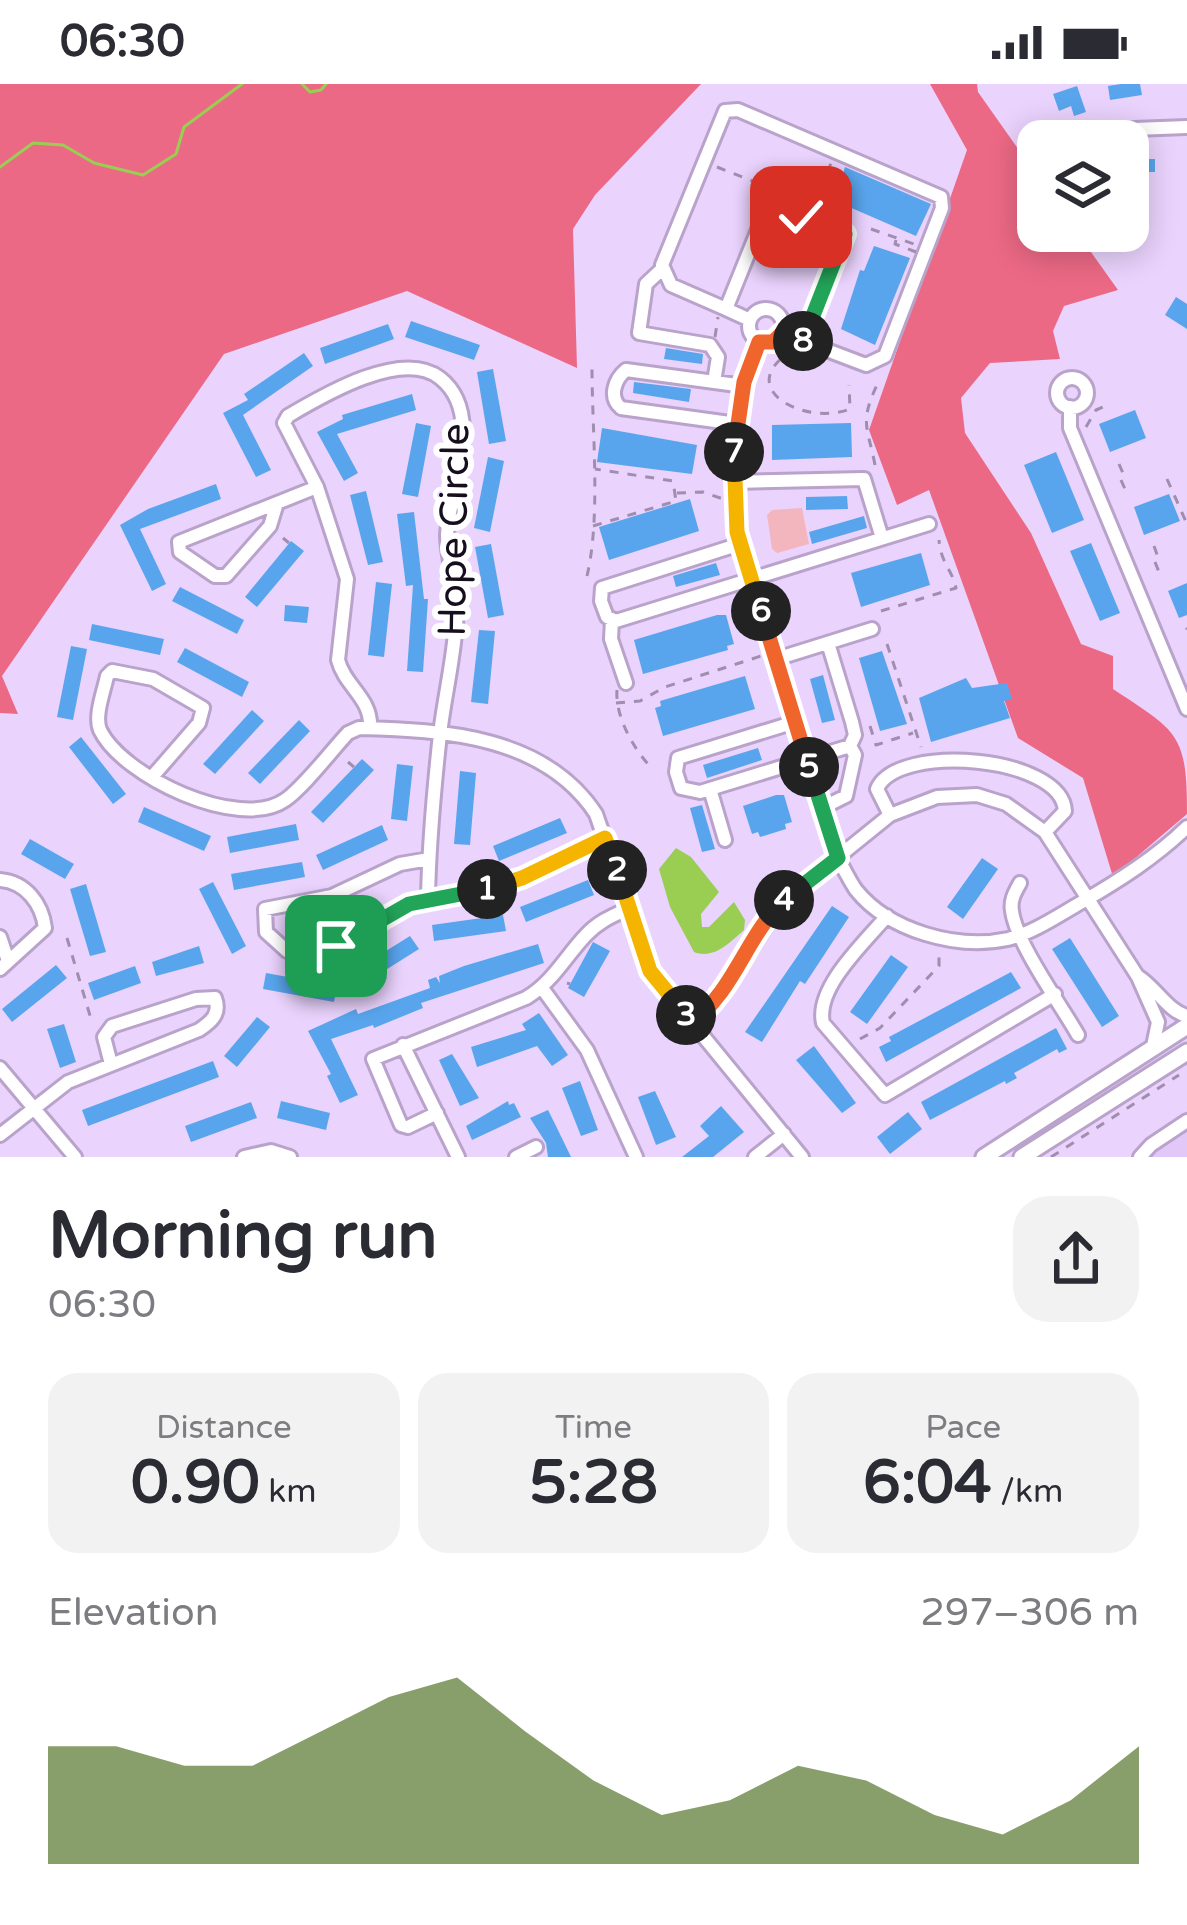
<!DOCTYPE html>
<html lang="en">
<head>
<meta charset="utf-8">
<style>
	:root { --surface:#fff; --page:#f2f2f3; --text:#2b2b33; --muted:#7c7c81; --accent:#56762d }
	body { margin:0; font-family:"Varela Round",sans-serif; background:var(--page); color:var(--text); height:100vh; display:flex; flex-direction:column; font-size:45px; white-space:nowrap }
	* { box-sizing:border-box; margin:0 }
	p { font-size:39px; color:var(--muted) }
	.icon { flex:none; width:66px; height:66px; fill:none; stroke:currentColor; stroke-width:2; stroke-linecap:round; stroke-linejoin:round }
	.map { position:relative; height:1073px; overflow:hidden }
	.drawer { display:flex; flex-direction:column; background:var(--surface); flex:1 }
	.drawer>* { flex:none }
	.controls { position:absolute; left:1017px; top:36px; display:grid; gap:24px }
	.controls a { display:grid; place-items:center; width:132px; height:132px; border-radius:24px; background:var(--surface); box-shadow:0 6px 30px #0003; font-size:60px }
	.pin { position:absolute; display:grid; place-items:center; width:102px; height:102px; color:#fff; margin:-51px; border-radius:24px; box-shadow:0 6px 18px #0006 }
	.km { position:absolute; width:60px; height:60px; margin:-30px; border-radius:50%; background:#222; color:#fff; font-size:33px; line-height:60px; text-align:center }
	.round { display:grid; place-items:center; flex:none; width:126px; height:126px; border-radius:36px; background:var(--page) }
	.head { display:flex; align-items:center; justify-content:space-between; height:204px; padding:0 48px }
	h1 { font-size:66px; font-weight:700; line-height:90px }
	.metrics { display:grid; grid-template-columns:repeat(3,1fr); gap:18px; height:204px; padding:12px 48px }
	.metrics div { display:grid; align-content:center; border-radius:30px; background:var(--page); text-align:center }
	.metrics b { font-size:60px; font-weight:700 }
	.metrics small { font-size:33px; font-weight:400 }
	.metrics p { font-size:33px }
	.chart { height:336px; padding:24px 48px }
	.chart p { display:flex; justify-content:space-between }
	.chart svg { width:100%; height:216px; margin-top:12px; fill:var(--accent); opacity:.7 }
	.status { display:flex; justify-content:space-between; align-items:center; height:84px; padding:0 60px; background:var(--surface); direction:ltr }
	.status svg { height:33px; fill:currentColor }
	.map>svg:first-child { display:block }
</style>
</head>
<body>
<div class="status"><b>06:30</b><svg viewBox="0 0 49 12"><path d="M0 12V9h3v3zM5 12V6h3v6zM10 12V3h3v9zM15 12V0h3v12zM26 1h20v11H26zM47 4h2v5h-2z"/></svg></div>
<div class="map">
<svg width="1187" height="1073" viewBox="0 0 1187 1073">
	<rect width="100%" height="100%" fill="#ead3fd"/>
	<path fill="#e2c8f9" d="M1187,1027V1073H1131L1139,1061Z"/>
	<path fill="#f3b6be" d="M802,424L809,460L777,469L772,465L767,431L772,426Z"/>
	<path fill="#ec6985" d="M0,0H701L595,111L573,145L577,284L407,207L224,270L2,592L18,630L0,629Z
		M930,0H977L978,8L1038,93V147H1076L1118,206L1064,222L1053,247L1060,275L990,279L961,314L965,349L1031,449L1081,560L1113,572V605C1178,648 1187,649 1187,730L1113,793L1083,694L1018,654L929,406L897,421L869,346L967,66Z"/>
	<path fill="#99ce53" d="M676,764L691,773L719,808L701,830L702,843H709L734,818L745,836L744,846C730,858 714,876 694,868L670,823L659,785Z"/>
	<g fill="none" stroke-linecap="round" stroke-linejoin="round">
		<path stroke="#99ce53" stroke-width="3" d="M302,0L310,8L321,6L326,0
			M0,83L33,59L63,61L94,79L143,91L176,70L184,43L242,0"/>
	</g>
	<path fill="#59a5ed" d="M1121,0H1140L1142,11L1110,16L1108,2Z
		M1077,2L1086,28L1074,32L1071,22L1059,27L1053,10Z
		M1130,75H1155V88H1131Z
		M845,83L931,120L916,152L840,119L841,116L836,114Z
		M874,162L910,174L875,261L841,245L860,186L864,187Z
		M1176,213L1187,220V245L1165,231Z
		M411,237L480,261L474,276L405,253Z
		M388,240L394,255L325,280L320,264Z
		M666,264L703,270L702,280L664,275Z
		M304,269L313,282L243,331L271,386L256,393L223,329L248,316L244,310Z
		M493,285L506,357L489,360L477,288Z
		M634,298L691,305L689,318L633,309Z
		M412,310L416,326L337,350L358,389L344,397L317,348L343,335L342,331Z
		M1135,326L1146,354L1110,368L1099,340Z
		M416,339L431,342L418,413L402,410Z
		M851,339L852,373L772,376V341Z
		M602,344L697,361L692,390L597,378Z
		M1056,368L1084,436L1052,449L1024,381Z
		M488,373L504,377L490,448L474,444Z
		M216,400L221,415L140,445L166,500L152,507L120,441L148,425Z
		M366,407L383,478L368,481L350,411Z
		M1169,410L1180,437L1144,451L1134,423Z
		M847,412L848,425L806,426V413Z
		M690,415L699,447L609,476L599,443Z
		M414,428L424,515H428L423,588L407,587L413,501L406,502L397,430Z
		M864,432L867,444L812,460L809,448Z
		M291,457L304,467L257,523L245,513Z
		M1091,459L1120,529L1100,537L1070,467Z
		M491,460L504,531L488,534L475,463Z
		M921,469L930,501L861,523L851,489Z
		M716,479L720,491L676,503L673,492Z
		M376,498L392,500L384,573L368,571Z
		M1187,499V531L1179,534L1168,507Z
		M180,503L244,536L237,550L172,517Z
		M285,521L309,523L307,539L284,537Z
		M717,531H726L734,560L727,562L728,566L643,590L634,556Z
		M92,540L164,555L160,571L89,556Z
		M479,546L495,547L488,620L471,618Z
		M71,562L87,565L73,636L57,633Z
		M185,564L249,598L242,613L177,578Z
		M882,567L907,640L880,647L859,574Z
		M823,591L835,636L822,639L810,595Z
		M745,592L755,625L663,652L655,624L661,622L660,617Z
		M966,594L972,604L1007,599L1012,615L1004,617L1010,634L931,658L919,614Z
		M252,626L264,637L215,690L203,680Z
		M299,636L310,647L260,700L248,689Z
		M81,653L126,710L113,720L69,663Z
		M758,664L762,676L707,694L703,681Z
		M362,675L374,686L323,739L311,728Z
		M397,680L413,682L407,737L391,735Z
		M460,687L476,689L470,761L454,760Z
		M776,711H784L792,738L785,740L786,745L760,753L758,748L752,750L743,722Z
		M702,721L715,765L702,768L690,724Z
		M144,723L211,752L204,767L138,738Z
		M560,734L567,749L499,777L493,762Z
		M296,740L299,756L230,769L227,753Z
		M382,741L388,756L323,786L316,771Z
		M30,755L74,780L65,795L21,770Z
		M982,774L998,785L963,835L947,823Z
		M302,778L305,793L234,806L231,790Z
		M588,796L594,811L526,838L520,823Z
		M213,798L246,862L232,870L199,805Z
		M86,800L106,868L90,872L70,805Z
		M832,822L849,833L805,900L800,897L762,958L745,948Z
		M503,831L506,847L434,857L432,841Z
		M410,852L419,865L357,904L349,890Z
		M1070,854L1119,932L1102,943L1052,865Z
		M593,858L610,867L584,913L568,904Z
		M538,860L544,879L421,919L423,924L374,944L373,941L331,955L358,1011L340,1019L327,992L331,990L308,947L356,925L358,930L430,904L428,896L436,893L440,899L439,892L464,882Z
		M199,862L204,879L156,892L152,878Z
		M891,871L908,883L867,940L850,928Z
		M56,881L67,894L12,938L2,925Z
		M135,882L141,899L94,916L88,899Z
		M1011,888L1021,904L886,978L879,963L891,957L889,953Z
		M266,889L337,902L334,918L263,905Z
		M539,929L568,971L552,982L537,962L477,983L471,963L526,946L522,940Z
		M257,933L270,943L237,983L224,972Z
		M64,940L76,978L60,984L47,945Z
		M1056,944L1067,965L1059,969L1057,965L1014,989L1017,994L1006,1000L1005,997L930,1036L921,1018Z
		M814,962L856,1019L842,1029L796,976Z
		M452,970L479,1014L460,1022L439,976Z
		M213,977L219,993L88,1042L82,1026Z
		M580,997L598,1046L581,1052L562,1004Z
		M655,1007L676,1053L656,1061L638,1013Z
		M281,1017L330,1029L326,1046L277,1034Z
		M508,1017L509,1021L514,1019L521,1033L472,1056L466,1042Z
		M251,1018L257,1034L191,1058L185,1042Z
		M721,1022L744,1048L713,1073H682L709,1052L700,1042Z
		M548,1026L557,1044L571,1073H548L546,1059L530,1034Z
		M908,1028L922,1045L890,1070L877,1053Z"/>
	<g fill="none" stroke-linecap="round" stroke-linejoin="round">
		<defs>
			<path id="minor" d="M1100,57L1134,45L1187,43
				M662,185L646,200L639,249L710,261L718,273L714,298
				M749 242a17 17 0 1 1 34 0a17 17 0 1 1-34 0Z
				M726,225L671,201L662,181L725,27L738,26L941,113L942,124L885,272L866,281L782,249
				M750,236L726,225L768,121L845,150L803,257
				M759,258L744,297L734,357L737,448L837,774C844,784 849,796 856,806C889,847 957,866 1008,855C1033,849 1059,831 1082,818C1120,796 1156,773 1187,743
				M1057 309a15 15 0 1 1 30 0a15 15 0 1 1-30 0Z
				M1070,323V344L1187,625
				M737,340L621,324C608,313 615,295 626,286L744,302
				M734,398L864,395L882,454
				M277,419L270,442L226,492H215L180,468L179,458L317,403
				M740,460L602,504L601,517L607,533L616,537L929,440
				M612,535L611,555L626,599
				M776,575L872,545
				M795,638L678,674L676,688L681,704L700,708L850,662
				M370,644C372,614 345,603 338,576L347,495L317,403L284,339L288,332C322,312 402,264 440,294C486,330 449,406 447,451C447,476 457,499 457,523C456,566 445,608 440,650C434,705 429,760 428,814
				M152,693L199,639L203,624L153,595L112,587L107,592C104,607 94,632 100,646C122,692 239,748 285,716C303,704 332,666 348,649L359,644C445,646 545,652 596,730L650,887L802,1073
				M710,705L725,756
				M822,724L846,712L855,671L850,662L855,651L852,638L828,559
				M890,731L877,705C897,658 1062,672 1065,727L1045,748
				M429,775L400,780L332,812L265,825L266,848L287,867L312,872L409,820L511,799L605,754
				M0,796C26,798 42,820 45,844L0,885
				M1020,799C1015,808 1010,816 1012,827C1016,859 1061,921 1078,951
				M887,832C864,859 815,904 823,939L885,1011L1055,910
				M0,853L8,877
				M1139,893C1156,904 1169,928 1187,932
				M542,904L587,966L636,1073
				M692,938L727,902L780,820L890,731L937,713L977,711L1006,720L1045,748L1138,893L1158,938L1153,962
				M403,961L458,1073
				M0,984L75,1073
				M437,1029L408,1043L401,1041L373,975L526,914C553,898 565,873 586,851C598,838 612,832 627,825
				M0,1051L68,998L199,946C211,938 221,930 215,914L196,915L112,942L104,953L111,980
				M244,1073L271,1067L290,1073
				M516,1073L536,1063
				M755,1073L784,1050
				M1140,1073L1151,1061L1187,1037"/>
			<path id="major" d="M984,1073L1187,942
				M1022,1073L1187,968"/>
		</defs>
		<use href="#minor" stroke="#b9a3cb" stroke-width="18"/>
		<use href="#major" stroke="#b9a3cb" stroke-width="21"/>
		<path stroke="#a08eae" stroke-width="3" stroke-dasharray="9 9" stroke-linecap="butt" d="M717,83L760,100
			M815,122L831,79
			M871,145L914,160
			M896,156L895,160L916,168
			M715,253L718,233
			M795,265C729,303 805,343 850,325L849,301
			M1086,343L1096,326L1108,321
			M1119,380L1125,394
			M875,381C868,344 859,339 877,301
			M1167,395L1187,440
			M1121,396L1128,412
			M677,409L703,408L723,415
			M593,442L676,417L673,397L595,385
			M283,454L289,459
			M1154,462L1159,476
			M1155,478L1161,493
			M587,492C601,432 592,347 592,284
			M881,527L956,504C952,485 941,480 939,456
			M1186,544L1187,545
			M887,560L921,663
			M617,606C615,631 632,662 648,680
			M616,619L640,617L665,603L761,572
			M870,642L876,661L913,649
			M348,678L354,683
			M67,854L91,935
			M567,899L570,900
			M860,955L880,944L939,882V872
			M1051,1073L1179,991"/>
		<use href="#minor" stroke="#fff" stroke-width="12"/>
		<use href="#major" stroke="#fff" stroke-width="15"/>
	</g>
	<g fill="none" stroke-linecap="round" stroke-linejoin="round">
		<defs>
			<path id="split-1" d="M336,862L409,820L487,805"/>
			<path id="split-2" d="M487,805L522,794L605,754L617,786"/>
			<path id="split-3" d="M617,786L650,887L686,931"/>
			<path id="split-4" d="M686,931L692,938C735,906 746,852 784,816"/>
			<path id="split-5" d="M784,816L838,774L809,683"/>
			<path id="split-6" d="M761,527L809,683"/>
			<path id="split-7" d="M734,368L737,448L761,527"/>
			<path id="split-8" d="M734,368L744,298L759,258H773L782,249L803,257"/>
			<path id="split-9" d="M801,133L845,150L803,257"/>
		</defs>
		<use href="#split-1" stroke="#fff" stroke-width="24"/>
		<use href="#split-2" stroke="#fff" stroke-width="24"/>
		<use href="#split-3" stroke="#fff" stroke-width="24"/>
		<use href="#split-4" stroke="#fff" stroke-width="24"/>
		<use href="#split-5" stroke="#fff" stroke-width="24"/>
		<use href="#split-6" stroke="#fff" stroke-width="24"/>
		<use href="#split-7" stroke="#fff" stroke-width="24"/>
		<use href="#split-8" stroke="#fff" stroke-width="24"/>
		<use href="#split-9" stroke="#fff" stroke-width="24"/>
		<use href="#split-1" stroke="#22a559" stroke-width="15"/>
		<use href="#split-2" stroke="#f5b400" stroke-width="15"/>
		<use href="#split-3" stroke="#f5b400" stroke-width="15"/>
		<use href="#split-4" stroke="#f0652b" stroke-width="15"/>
		<use href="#split-5" stroke="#22a559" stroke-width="15"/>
		<use href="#split-6" stroke="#f0652b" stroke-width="15"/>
		<use href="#split-7" stroke="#f5b400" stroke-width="15"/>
		<use href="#split-8" stroke="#f0652b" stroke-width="15"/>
		<use href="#split-9" stroke="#22a559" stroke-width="15"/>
	</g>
	<g text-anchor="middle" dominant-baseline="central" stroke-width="12" stroke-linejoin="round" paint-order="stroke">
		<g font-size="39" fill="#160e1d" stroke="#fff">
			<text transform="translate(454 446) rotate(-89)">Hope Circle</text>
		</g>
	</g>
</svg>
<div class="controls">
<a><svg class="icon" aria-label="layers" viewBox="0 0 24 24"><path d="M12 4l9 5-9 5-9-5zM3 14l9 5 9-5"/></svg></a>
</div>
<div class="pin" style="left:336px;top:862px;background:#1e9e55"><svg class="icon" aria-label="arrive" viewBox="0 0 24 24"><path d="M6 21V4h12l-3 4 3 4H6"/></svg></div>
<div class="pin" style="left:801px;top:133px;background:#d93025"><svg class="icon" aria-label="check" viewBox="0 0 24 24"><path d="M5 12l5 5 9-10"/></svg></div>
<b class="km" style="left:487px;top:805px">1</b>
<b class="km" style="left:617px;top:786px">2</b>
<b class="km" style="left:686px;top:931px">3</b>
<b class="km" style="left:784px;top:816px">4</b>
<b class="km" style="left:809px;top:683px">5</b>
<b class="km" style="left:761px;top:527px">6</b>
<b class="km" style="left:734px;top:368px">7</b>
<b class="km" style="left:803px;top:257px">8</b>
</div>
<section class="drawer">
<div class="head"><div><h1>Morning run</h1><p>06:30</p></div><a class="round"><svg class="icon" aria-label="share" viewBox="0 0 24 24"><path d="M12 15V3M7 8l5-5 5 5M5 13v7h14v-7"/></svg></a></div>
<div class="metrics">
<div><p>Distance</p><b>0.90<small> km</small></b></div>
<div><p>Time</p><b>5:28</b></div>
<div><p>Pace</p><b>6:04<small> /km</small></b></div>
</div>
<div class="chart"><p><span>Elevation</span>297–306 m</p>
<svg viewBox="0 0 160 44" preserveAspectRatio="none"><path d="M0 44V20L10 20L20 24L30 24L40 17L50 10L60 6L70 17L80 27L90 34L100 31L110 24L120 27L130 34L140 38L150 31L160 20V44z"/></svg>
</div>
</section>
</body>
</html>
